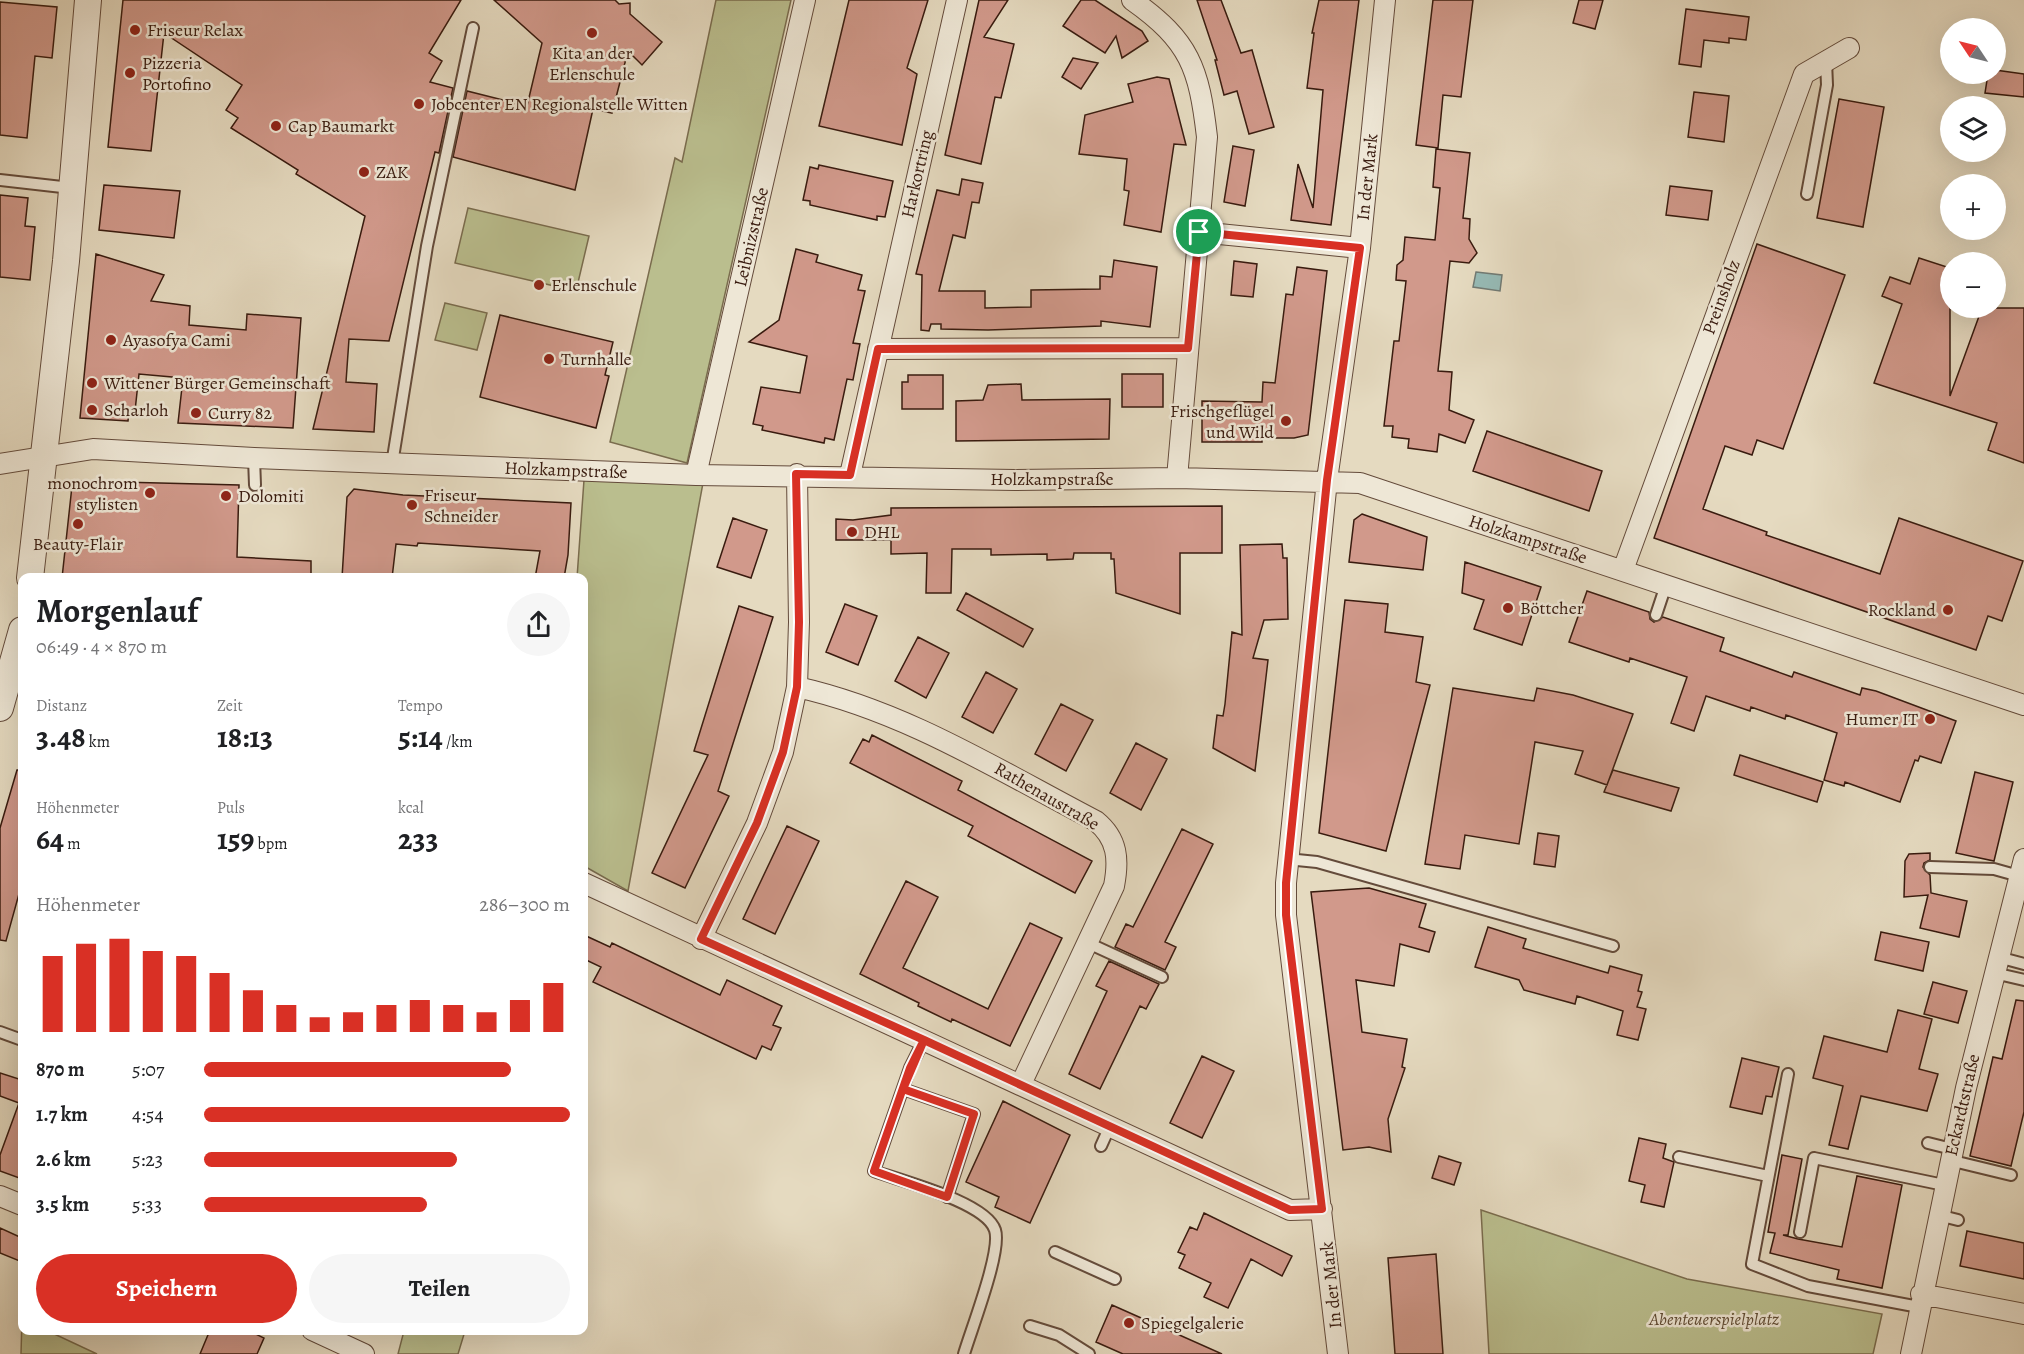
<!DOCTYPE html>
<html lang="de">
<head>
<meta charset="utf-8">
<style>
	:root { --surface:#fff; --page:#f6f6f6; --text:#202124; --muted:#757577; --accent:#d93025 }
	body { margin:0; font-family:Alegreya,serif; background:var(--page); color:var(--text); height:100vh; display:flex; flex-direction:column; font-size:22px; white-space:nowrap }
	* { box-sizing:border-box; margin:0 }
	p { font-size:20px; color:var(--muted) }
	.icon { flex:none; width:33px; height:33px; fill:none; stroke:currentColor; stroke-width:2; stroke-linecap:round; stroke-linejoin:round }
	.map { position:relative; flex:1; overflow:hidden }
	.drawer { position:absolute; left:18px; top:573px; width:570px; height:762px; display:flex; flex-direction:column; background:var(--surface); border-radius:12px; box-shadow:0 6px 24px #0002 }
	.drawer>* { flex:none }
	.needle { width:39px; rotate:305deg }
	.controls { position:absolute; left:1940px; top:18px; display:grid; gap:12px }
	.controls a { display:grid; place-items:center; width:66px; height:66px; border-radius:50%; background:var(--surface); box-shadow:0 6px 24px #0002; font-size:30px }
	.pin { position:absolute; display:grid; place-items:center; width:51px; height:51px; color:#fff; margin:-26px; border:3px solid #fff; border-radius:50%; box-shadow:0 2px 6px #0007 }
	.round { display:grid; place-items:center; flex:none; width:63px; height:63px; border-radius:32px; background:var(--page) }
	.summary { display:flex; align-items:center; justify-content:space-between; height:102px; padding:0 18px }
	h1 { font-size:33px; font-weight:700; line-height:45px }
	.metrics { display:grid; grid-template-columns:repeat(3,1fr); gap:9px; height:102px; padding:6px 18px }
	.metrics div { display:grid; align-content:center }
	.metrics b { font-size:30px; font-weight:700 }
	.metrics small { font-size:16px; font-weight:400 }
	.metrics p { font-size:16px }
	.chart { height:168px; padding:12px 18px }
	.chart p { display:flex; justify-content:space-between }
	.chart svg { width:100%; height:108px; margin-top:6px; stroke:var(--accent); stroke-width:6 }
	.action { display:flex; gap:12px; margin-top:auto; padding:12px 18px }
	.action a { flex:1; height:69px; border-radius:36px; background:var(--accent); color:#fff; font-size:24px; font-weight:700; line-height:69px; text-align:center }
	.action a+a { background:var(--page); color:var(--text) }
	ul { padding:0 18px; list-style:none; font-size:20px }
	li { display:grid; grid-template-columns:96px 72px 1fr; align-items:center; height:45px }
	li i { height:15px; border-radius:8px; background:var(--accent) }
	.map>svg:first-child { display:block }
</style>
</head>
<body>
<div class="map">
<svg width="2024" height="1354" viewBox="0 0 2024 1354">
	<rect width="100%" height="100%" fill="#e5dac0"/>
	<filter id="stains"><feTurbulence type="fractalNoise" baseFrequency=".00333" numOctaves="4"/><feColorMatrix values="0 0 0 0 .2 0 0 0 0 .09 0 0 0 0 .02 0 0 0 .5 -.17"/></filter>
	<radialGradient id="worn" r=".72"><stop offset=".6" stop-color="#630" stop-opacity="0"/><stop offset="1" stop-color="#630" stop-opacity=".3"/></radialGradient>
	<path fill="#babe8e" stroke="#7a6c4e" stroke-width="1.5" d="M716,0H791L687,463L610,442L675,158L682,162Z
		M468,208L589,236L576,291L455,263Z
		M445,303L487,313L477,350L435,340Z
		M584,480L703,483L628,891L584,866V578H577Z
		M1481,1210L1687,1279L1882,1314L1873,1354H1489Z
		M22,1318V1330L48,1331L97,1354H21Z
		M404,1331V1330L465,1331L458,1354H398Z"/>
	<path fill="#96bab5" stroke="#717a73" stroke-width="1.5" d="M1476,272L1502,275L1500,291L1473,287Z"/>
	<path fill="#d1998b" stroke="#391b0f" stroke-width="1.5" d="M123,0H461L429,53L442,61L430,82L453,88L439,153L435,152L389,341L349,339L346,382L377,384L374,432L313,429L365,216L296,174L298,170L231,128L238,118L226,110L242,85L164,33L151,151L108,147Z
		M494,0H615L619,4L630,3V14L662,42L642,65L628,51L612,113L593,109L575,190L453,157L467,91L527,106L542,43Z
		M849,0H928L907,68L917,74L902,145L819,126Z
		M979,0H1008L984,37L1014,44L1001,98L995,97L981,164L945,155Z
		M1081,0H1095L1142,31L1148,41L1122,58L1116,36L1105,53L1063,26Z
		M1197,0H1221L1241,53L1252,50L1274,127L1249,134L1237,91L1224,95L1215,60H1217Z
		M1319,0H1359L1331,225L1291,220L1298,164L1313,208L1323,90L1307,88L1314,33H1312Z
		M1433,0H1473L1461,97L1443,95L1438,148L1416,145Z
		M1579,0H1603L1595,29L1573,23Z
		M0,2L57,7L52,58L35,56L27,138L0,135Z
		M1686,9L1749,17L1746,40L1729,38V43L1704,40L1701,67L1679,64Z
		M1073,58L1098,63L1081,89L1062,77Z
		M1995,70L2024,74V97L1985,93L1988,74H1995Z
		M1157,77L1169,79L1186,145L1174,144L1161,232L1124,225L1129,191L1124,190L1127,159L1079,154L1085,115L1133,102L1128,84Z
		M1694,92L1729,96L1724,142L1688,137Z
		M1839,99L1884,107L1863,227L1817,218Z
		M1233,146L1254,150L1245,206L1224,202Z
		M1436,149L1470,153L1463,218L1470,219L1469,239L1477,253L1469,263L1450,261L1438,371L1452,372L1449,410L1474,420L1465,443L1439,434L1437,452L1408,448L1409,439L1392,437L1393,426H1384L1394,341H1399L1406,281L1396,280L1397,265L1403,260L1405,237L1435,240L1440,188L1433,187Z
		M819,165L893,181L885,217L877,216V220L810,205V201L803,200L810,167L818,169Z
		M962,179L983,183L979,203L972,202L965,238L953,235L939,291H985V308L1031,307V290L1100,289V276L1112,277L1114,260L1157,267L1150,327L1101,321V326L988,330L941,329V324H931L929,331L921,330L922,275L916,274L937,190L959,195Z
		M104,185L180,191L174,238L99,230Z
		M1670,186L1712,191L1708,220L1666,215Z
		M0,195L28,198L25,226L35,227L30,280L0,277Z
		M1757,244L1845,275L1783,449L1757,440L1752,455L1725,446L1703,509L1767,532L1766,535L1880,574L1899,518L2023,561L2002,621L1988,616L1976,650L1654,538Z
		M796,249L818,255L816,262L862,275L858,290L865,291L853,343L860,344L853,380L847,379L834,440L825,438L824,443L762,430L763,426L753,424L761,387L800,393L807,356L749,342L779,320Z
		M96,254L164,275L151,301L190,306L189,325L246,330L247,314L301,318L293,428L178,423L183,378L139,374L135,411H129L128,421L80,418Z
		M1919,258L1950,268V396L1982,308H2024V463L1988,450L1997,423L1874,383L1902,304L1882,296L1890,277L1910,284Z
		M1234,261L1257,264L1253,297L1231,295Z
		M1297,267L1327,271L1308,435L1294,438H1262V442H1202V401L1262,402L1263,382L1275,383L1286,294L1293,295Z
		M500,315L613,342L605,375L609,376L596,428L480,397Z
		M1122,374H1163V407H1122Z
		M908,375H943V409H902V382H908Z
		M1021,384L1022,400L1110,399L1109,439L956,441V401L983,400L988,385Z
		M1487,431L1602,471L1589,511L1473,471Z
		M80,481L239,485L237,557L311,561V578H62L72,486Z
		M354,489L403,495L571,503L568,555L564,578H535L540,551L418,543L417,546L396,544L392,578H342L347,497Z
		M1222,506V553H1180V614L1116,593L1114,559H1111V553H1074L1073,559L1047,560V554L991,555V549H952L951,593H926L927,553L891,554V540H836V519L853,520L891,515V508Z
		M1362,514L1427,537L1423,570L1349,562L1354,520Z
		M733,518L767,530L751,578L717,567Z
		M1282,544L1283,558H1287L1288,619L1264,620L1253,658L1268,660L1255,771L1213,748L1217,715L1223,716L1225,704L1232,632L1242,635L1240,545Z
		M1465,562L1541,587L1522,645L1474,629L1484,600L1462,593Z
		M1587,591L1649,612L1650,619L1654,622L1663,617L1724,638L1720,651L1792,677L1794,672L1860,695L1862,688L1876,691L1956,721L1941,763L1920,756L1918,761L1915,760L1900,802L1845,782L1844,786L1824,780L1837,733L1786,715L1785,719L1751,707L1750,711L1706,696L1694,731L1671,723L1687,677L1630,658L1629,662L1569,642Z
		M966,593L1033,629L1023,647L957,610Z
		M1345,600L1388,604L1385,632L1423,637L1416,682L1430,685L1386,851L1319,833Z
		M845,604L877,616L858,665L826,652Z
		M739,606L773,617L718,791L729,796L685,888L652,873L708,755L694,751Z
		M918,637L949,653L926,698L895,681Z
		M986,672L1017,689L993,733L962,717Z
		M1453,688L1534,701L1537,688L1573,695L1633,714L1607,785L1575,774L1583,751L1535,742L1519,844L1465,835L1460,869L1425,864Z
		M1061,704L1093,720L1066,771L1035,754Z
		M872,735L962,781L958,790L1092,861L1075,893L968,836L973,826L850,763L863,739L869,742Z
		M1136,743L1167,759L1141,810L1110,793Z
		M1740,755L1823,782L1817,802L1734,775Z
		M17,770H22V883L6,941L0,940V828Z
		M1613,770L1679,788L1671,811L1604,792Z
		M1975,772L2013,782L1994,861L1956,853Z
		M787,826L819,841L775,934L743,919Z
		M1182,829L1213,844L1165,942L1176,947L1165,970L1115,947L1126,924L1133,927Z
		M1538,833L1559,836L1555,867L1534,864Z
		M1930,853V860L1924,863L1923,867L1930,875L1931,893L1967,901L1959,937L1920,928L1928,895L1904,897L1905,861L1909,854Z
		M906,881L938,897L903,968L988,1009L1030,923L1062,938L1010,1046L952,1019L951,1022L918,1006L919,1003L860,974Z
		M1369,888L1426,904L1419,927L1435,932L1429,952L1400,944L1394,986L1356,980L1362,1032L1407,1039L1402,1067L1405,1068L1388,1119L1391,1152L1369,1147L1343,1150L1311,892Z
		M1488,927L1526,939L1523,948L1608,973L1610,966L1642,975L1638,991L1642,992L1637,1007L1646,1009L1638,1040L1617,1035L1623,1011L1577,996L1575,1004L1524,990L1519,980L1475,967Z
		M1881,932L1929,942L1923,971L1875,960Z
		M584,935L610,947L612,943L720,995L727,980L782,1006L773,1025L781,1028L771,1050L762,1046L756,1059L593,982L601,967L584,959Z
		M1109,961L1159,984L1146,1009L1140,1006L1100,1089L1069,1074L1107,991L1096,986Z
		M1933,982L1967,991L1958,1023L1924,1014Z
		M2016,1000L2024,1001V1112L2011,1166L1970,1156L1993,1057L2002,1059Z
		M1898,1010L1932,1019L1919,1069L1938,1074L1927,1111L1861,1096L1848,1149L1829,1145L1843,1086L1813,1078L1824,1036L1887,1052Z
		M1202,1056L1234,1071L1202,1138L1170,1123Z
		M1742,1058L1779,1067L1772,1097L1766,1096L1762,1114L1730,1107Z
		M0,1073L22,1080V1179L0,1171V1155L19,1103L0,1096Z
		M1003,1101L1070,1135L1030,1223L995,1207L999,1197L966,1182Z
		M1639,1138L1666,1144L1663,1158L1674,1162L1664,1207L1641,1202L1645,1185L1629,1181Z
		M1782,1155L1802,1159L1788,1235H1783L1798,1239L1842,1247L1857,1176L1902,1185L1882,1288L1837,1279L1839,1270L1770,1253L1775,1233L1768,1232Z
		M1439,1156L1461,1163L1454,1185L1432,1178Z
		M1204,1213L1292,1256L1282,1276L1251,1259L1228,1308L1204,1297L1211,1283L1179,1268L1185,1255L1178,1252L1190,1227L1197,1230Z
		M0,1228L22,1238V1262L0,1253Z
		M1967,1231L2024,1243V1279L1960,1266Z
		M1436,1254L1443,1354H1395L1388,1258Z
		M1112,1305L1222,1354H1123L1096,1342Z
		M210,1330H247L264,1338L257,1354H200Z"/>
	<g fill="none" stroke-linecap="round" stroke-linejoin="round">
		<defs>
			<path id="service" d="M0,180L71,188
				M1807,194L1827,85L1826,61
				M254,458L255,485
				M392,464L427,246L473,28
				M1656,615L1666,585
				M1287,859L1317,862L1613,946
				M1930,867L1994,869L2019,876
				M1088,943L1162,977
				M1998,957L2024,964
				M1994,973L2024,980
				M0,1032L22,1040
				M924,1040L910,1068L874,1171C901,1181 986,1202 995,1230C1002,1251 971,1330 964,1354
				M1788,1074L1752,1264L1808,1286L1919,1307
				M903,1089L974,1114L947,1197
				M1928,1143L1952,1149
				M1101,1146L1110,1126
				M1679,1157L1768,1176
				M1949,1160L2011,1175
				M1938,1215L1958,1220
				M1800,1232L1814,1158L1944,1185
				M1055,1252L1115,1279
				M1030,1326L1059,1335L1089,1354"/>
			<path id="minor" d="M1132,0C1190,41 1199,68 1207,137L1177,478
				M1199,232L1360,248
				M878,349L1188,348
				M0,464L93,449L254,458L696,475L1015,480L1177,478L1360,483L2024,705
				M696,475L805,0
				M850,475L957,0
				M1623,570L1804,74L1849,48
				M797,687C905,711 998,770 1096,821C1118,839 1119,860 1114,886L1021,1084
				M584,883L1290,1210L1322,1209
				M701,939L757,823L783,752L797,687L799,622L797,474
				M0,1196L22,1205
				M1921,1294L2024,1314
				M312,1330L364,1354
				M1338,1354L1286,915V883L1327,480L1360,248L1385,0
				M1911,1354L1966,1088L2024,859"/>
			<path id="tertiary" d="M30,578L66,261L88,0
				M0,708L22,630"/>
		</defs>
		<use href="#service" stroke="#644b3b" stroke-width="14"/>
		<use href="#minor" stroke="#644b3b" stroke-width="22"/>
		<use href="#tertiary" stroke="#644b3b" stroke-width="28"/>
		<use href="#service" stroke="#eee7d6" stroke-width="10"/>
		<use href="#minor" stroke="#eee7d6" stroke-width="20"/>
		<use href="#tertiary" stroke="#eee7d6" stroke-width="26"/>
	</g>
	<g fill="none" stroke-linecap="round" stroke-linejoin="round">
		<defs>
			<path id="route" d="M1199,232L1188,348L878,349L850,475L796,474L799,622L797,687L783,752L757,823L701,939L924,1040L910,1068L874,1171L947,1197L974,1114L903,1089L924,1040L1290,1210L1322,1209L1286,915V883L1327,480L1360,248L1199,232"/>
		</defs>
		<use href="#route" stroke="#fff" stroke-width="12"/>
		<use href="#route" stroke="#d93025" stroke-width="8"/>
	</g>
	<g fill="#8f2418" stroke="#eee7d6" stroke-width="2">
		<circle cx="135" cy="30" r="6"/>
		<circle cx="592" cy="33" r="6"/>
		<circle cx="130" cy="73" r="6"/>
		<circle cx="419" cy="104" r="6"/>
		<circle cx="276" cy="126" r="6"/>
		<circle cx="364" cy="172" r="6"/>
		<circle cx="539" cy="285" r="6"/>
		<circle cx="111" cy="340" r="6"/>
		<circle cx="549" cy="359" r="6"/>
		<circle cx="92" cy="383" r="6"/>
		<circle cx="92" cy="410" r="6"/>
		<circle cx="196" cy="413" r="6"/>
		<circle cx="1286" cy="421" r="6"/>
		<circle cx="150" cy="493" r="6"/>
		<circle cx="226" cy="496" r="6"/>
		<circle cx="412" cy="505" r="6"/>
		<circle cx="78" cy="524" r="6"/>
		<circle cx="852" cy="532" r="6"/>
		<circle cx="1508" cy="608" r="6"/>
		<circle cx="1948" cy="610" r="6"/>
		<circle cx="1930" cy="719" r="6"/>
		<circle cx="1129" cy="1323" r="6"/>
	</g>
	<g text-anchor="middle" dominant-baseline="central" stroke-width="5" stroke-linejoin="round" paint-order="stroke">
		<g font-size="18" fill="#391b0f" stroke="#eee7d6" text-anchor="start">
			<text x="147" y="30">Friseur Relax</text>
			<text x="592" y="53" text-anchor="middle">Kita an der<tspan x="592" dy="21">Erlenschule</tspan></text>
			<text x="142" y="63">Pizzeria<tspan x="142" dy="21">Portofino</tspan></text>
			<text x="431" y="104">Jobcenter EN Regionalstelle Witten</text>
			<text x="288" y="126">Cap Baumarkt</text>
			<text x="376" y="172">ZAK</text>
			<text x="551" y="285">Erlenschule</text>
			<text x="123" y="340">Ayasofya Cami</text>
			<text x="561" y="359">Turnhalle</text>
			<text x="104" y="383">Wittener Bürger Gemeinschaft</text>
			<text x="104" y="410">Scharloh</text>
			<text x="1274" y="411" text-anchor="end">Frischgeflügel<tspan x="1274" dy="21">und Wild</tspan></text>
			<text x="208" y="413">Curry 82</text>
			<text x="138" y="483" text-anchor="end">monochrom<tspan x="138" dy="21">stylisten</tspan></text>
			<text x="424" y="495">Friseur<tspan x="424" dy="21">Schneider</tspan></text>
			<text x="238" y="496">Dolomiti</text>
			<text x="864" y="532">DHL</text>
			<text x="78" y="544" text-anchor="middle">Beauty-Flair</text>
			<text x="1520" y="608">Böttcher</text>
			<text x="1936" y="610" text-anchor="end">Rockland</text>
			<text x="1918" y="719" text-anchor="end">Humer IT</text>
			<text x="1141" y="1323">Spiegelgalerie</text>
		</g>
		<g font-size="18" fill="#391b0f" stroke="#eee7d6">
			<text transform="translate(917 174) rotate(-77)">Harkortring</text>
			<text transform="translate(1367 177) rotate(-84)">In der Mark</text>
			<text transform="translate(751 237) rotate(-77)">Leibnizstraße</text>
			<text transform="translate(1721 297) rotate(-70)">Preinsholz</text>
			<text transform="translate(566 470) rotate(2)">Holzkampstraße</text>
			<text x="1052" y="479">Holzkampstraße</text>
			<text transform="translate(1528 539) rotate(18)">Holzkampstraße</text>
			<text transform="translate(1047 796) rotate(30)">Rathenaustraße</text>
			<text transform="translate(1962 1105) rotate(-77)">Eckardtstraße</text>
			<text transform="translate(1331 1285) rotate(-96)">In der Mark</text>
		</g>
		<g font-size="18" font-style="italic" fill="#604c35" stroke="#eee7d6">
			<text x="1714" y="1319">Abenteuerspielplatz</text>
		</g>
	</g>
	<rect width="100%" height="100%" filter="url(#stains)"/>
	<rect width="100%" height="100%" fill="url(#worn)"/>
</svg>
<div class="controls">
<a><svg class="needle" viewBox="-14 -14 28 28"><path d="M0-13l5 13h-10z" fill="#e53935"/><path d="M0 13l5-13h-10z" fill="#757577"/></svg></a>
<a><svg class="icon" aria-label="layers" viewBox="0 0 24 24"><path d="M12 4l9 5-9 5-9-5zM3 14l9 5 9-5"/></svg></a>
<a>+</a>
<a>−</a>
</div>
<div class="pin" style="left:1199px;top:232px;background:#1e9e55"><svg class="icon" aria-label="arrive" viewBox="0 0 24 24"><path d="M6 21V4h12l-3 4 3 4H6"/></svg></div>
<section class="drawer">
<div class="summary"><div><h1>Morgenlauf</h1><p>06:49 · 4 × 870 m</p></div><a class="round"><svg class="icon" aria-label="share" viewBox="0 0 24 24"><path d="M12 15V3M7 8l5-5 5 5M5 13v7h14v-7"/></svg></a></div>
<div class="metrics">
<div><p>Distanz</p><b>3.48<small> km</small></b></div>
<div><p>Zeit</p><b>18:13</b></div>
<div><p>Tempo</p><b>5:14<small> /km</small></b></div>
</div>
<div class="metrics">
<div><p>Höhenmeter</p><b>64<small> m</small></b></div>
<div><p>Puls</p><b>159<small> bpm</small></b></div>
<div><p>kcal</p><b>233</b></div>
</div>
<div class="chart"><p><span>Höhenmeter</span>286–300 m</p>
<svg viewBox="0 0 160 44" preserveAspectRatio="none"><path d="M5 44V13M15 44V8M25 44V6M35 44V11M45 44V13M55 44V20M65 44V27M75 44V33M85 44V38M95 44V36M105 44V33M115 44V31M125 44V33M135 44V36M145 44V31M155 44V24"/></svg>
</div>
<ul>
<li><b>870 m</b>5:07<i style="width:84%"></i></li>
<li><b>1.7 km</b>4:54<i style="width:100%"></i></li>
<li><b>2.6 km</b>5:23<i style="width:69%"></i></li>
<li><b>3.5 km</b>5:33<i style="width:61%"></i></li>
</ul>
<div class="action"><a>Speichern</a><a>Teilen</a></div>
</section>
</div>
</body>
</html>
